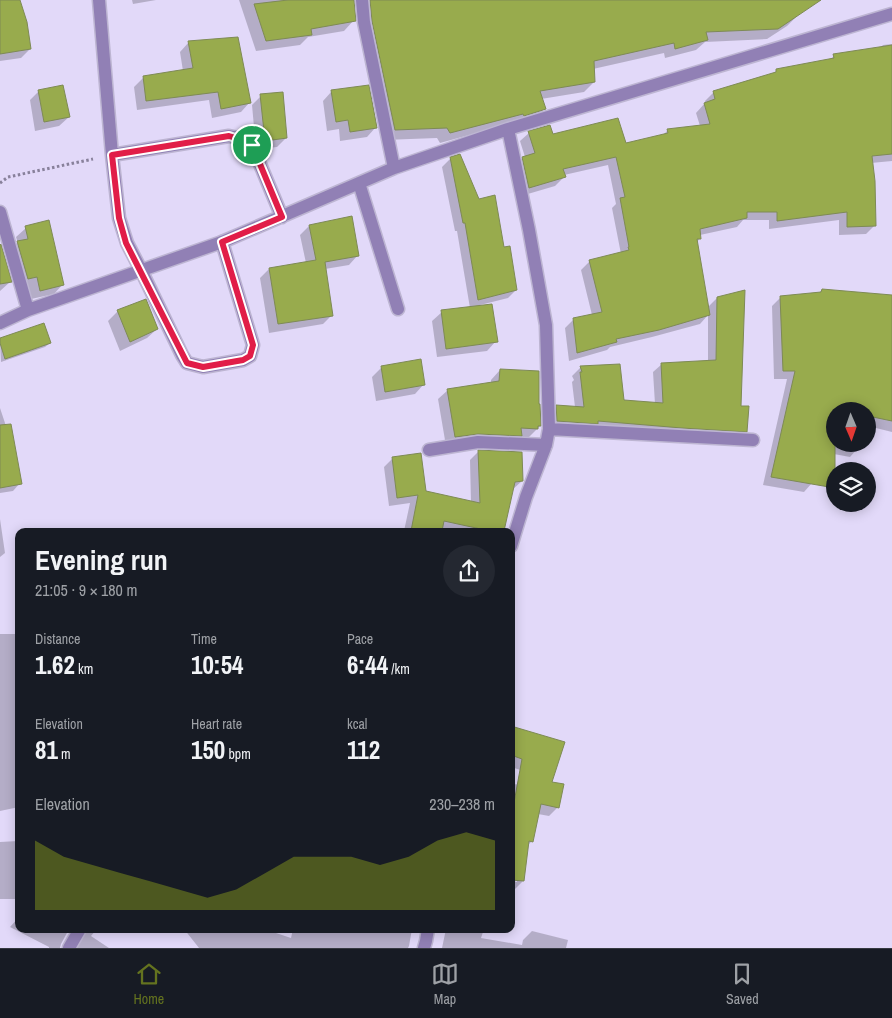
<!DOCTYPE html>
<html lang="en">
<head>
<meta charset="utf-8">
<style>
	:root { --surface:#171b24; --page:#242831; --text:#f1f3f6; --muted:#9ea1a6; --line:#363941; --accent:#64731f }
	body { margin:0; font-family:"Archivo Narrow",sans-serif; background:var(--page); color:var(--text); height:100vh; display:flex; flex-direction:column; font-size:19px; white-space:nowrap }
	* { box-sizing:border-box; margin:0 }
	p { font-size:16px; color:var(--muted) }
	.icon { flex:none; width:28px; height:28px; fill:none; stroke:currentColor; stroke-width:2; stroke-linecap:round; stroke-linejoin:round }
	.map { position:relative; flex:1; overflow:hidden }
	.details { position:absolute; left:15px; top:528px; width:500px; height:405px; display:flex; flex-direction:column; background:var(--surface); border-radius:10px; box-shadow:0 2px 12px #0003 }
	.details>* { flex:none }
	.needle { width:32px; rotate:178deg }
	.controls { position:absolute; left:826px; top:402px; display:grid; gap:10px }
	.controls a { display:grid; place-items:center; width:50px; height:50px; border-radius:50%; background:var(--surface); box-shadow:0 2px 12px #0003; font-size:25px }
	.pin { position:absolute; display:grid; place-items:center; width:42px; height:42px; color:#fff; margin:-21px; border:2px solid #fff; border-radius:50%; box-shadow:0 1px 5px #0007 }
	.round { display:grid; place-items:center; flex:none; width:52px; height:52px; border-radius:26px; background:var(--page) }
	.headline { display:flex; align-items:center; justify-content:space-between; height:85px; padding:0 20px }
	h1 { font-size:28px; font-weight:800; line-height:38px }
	.metrics { display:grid; grid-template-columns:repeat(3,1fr); gap:8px; height:85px; padding:5px 20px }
	.metrics div { display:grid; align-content:center }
	.metrics b { font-size:25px; font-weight:800 }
	.metrics small { font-size:14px; font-weight:400 }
	.metrics p { font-size:14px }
	.chart { height:140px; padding:10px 20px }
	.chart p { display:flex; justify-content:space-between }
	.chart svg { width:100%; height:90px; margin-top:5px; fill:var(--accent); opacity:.7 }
	.tabs { display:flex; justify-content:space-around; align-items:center; height:70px; border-top:1px solid var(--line); background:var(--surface); font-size:14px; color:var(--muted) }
	.tabs a { display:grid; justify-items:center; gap:2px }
	.tabs .selected { color:var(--accent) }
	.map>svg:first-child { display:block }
</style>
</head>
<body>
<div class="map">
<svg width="892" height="948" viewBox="0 0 892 948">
	<rect width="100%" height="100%" fill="#e2d9f9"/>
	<path fill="#0003" d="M0,0H19L30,49L21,58L0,61Z
		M132,0H156L133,4Z
		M239,0H803L798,15L787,26L767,39L705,42L696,50L665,58L664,53L593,69L594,82L584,92L541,99L544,109L534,119L513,123L440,143L437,138L384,140L359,6L353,1L354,20L344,31L308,37L300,45L256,51Z
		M189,42L250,102L241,112L212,118L209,100L137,110L134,87L144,77L183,71L180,52Z
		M892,44V161L871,163L875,225L866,234L839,235V220L769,229V220H743L737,227L700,235V238L697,242L708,307L717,298L746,431L737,440L549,429L548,415L557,406L575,407L572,382L574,380L572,376L581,367L623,401L655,404L653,372L662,364L708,362V315L700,324L652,337L610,347L607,350L569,361L565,328L574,319L592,315L581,270L590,261L621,254L612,208L616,204L608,165L564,175V177L555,186L521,196L514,166L523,158L525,157L520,141L529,133L625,145L663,135L668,130L700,126L696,113L705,103V101L713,93L774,74L778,70L830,60L834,56L880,48L883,45Z
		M39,91L69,117L59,126L35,131L30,100Z
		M332,91L376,127L367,137L340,141L339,129L327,131L323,101Z
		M261,96L286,138L277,147L256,149L252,105Z
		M451,158L478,200L503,249L516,290L508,298L480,305L496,341L487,351L437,357L432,321L442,312L470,308L457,231H455L442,167Z
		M309,226L358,255L349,265L325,269L332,315L323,324L269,333L260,278L269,269L306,263L300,235Z
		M26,228L63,284L54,294L31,299L28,286L18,288L8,252L18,243L16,237Z
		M0,246L10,282L0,291Z
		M822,290L892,296V432L868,426V411H835V443L823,444L853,449V446L839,444H859L858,448L850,457L823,452L812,483L804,492L763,485L787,379H774L772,306L781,297L818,294Z
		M118,311L157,329L147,338L120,351L108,321Z
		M0,340L50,343L45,347L1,362Z
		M381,368L424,384L415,394L376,401L372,377Z
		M500,370L540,426L528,438L519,437L511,445L446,446L438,399L448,390L491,384V380Z
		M0,408L14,450L20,483L13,491L0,493Z
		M478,452L522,481L512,490L502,531H404L410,503L389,506L384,467L393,458L425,492L471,503L470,460Z
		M0,519L5,553L0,557Z
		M0,634H19V807L0,811Z
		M511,727L546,778L511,767Z
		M511,784L562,787L558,807L549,816L538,814L532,841L528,845L523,881L514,890L511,889V881L517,882V879L511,878Z
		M18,841L19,899H0V842Z
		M19,917V929H97L91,936L109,948H75L74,933L68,931L61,944L60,948H49V947L10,927Z
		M184,929H264L291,938L293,929H412L409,946L408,948H199Z
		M446,929H484L481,938L522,945L523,940L532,931L568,940L566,948H442Z"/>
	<path fill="#98ab4d" stroke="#7e8a55" d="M0,0H20L27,22L31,49L0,54Z
		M288,0H354L356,21L311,29L312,35L266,41L254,4Z
		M370,0H821L778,29L706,32L708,40L675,49L674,43L594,61L595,82L540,91L546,109L524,116L523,114L450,133L447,128L395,130L372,21Z
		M238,37L251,103L221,109L218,92L146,101L143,76L193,68L188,41Z
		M892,45V154L872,156L875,181L876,226L847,227V212L777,221V212H747V218L700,229L701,239H697L710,315L659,330L616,339L617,342L577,353L573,318L602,312L589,260L629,250L628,247H629L620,198L625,197L616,157L563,169L566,177L529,188L522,157L535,153L528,131L550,125L553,134L618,118L626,143L668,133L667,129L710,124L704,103L715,99L713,91L776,72V69L834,58L833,54Z
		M63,85L70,117L44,122L38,90Z
		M369,85L377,128L350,132L348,120L336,122L331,90Z
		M283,92L287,138L265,141L260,94Z
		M460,154L479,199L495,195L504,247L510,246L517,290L478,300L465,223H463L450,157Z
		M352,216L359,256L325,262L333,316L278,324L269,268L316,260L309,225Z
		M49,220L64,285L40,291L37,277L28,279L17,241L28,239L25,226Z
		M1,244L12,282L0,284V245Z
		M822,289L892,295V421L868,416V411H835V444H860V449L835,444V488L771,477L795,371H783L780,296L821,292Z
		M745,290L741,406H749L747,432L682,428L598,421V424L557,421L556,405L584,407L580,372H582L580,366L620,364L624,400L663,403L661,363L716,360L717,297Z
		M146,299L158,329L130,342L117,310Z
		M492,304L498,342L446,349L441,310Z
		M44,323L51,343L5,359L0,343V338Z
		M421,359L425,385L385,392L381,366Z
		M500,369L539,371V404H540L541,426H538V429L521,428L522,436L478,434L455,437L447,389L499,381Z
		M11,424L22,484L0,488V425Z
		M478,450L522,452L523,481L515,482L504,531H490L444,521L442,531H411L418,495L397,498L392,457L421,453L426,491L480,503Z
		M511,726L565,742L552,782L564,784L559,808L541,804L533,842L529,841L524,881L511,880V819L522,759L511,755Z"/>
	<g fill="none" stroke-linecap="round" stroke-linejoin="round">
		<defs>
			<path id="lane" d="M141,270L182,355L187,363L203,367L243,360L250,356L253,345L222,242"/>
			<path id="street" d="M99,0L112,155L119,218L127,243L141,270
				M362,0L364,22L394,168
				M508,129L529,230L546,325L549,429L546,445L526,497L511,546
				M112,155L229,136L242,139L252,145L282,217
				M359,183L398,309
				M0,212L28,310
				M0,323L28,310L222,242L394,168L508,129L892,14
				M549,429L753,440
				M429,450L478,442L546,445
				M69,948L80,929
				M424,948L426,941L428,929"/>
		</defs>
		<use href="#lane" stroke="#bdb5d2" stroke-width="15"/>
		<use href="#street" stroke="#bdb5d2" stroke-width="15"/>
		<path stroke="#88819b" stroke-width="3" stroke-dasharray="2.5 2.5" stroke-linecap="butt" d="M0,183L8,177L93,159"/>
		<use href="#lane" stroke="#9180b5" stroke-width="12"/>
		<use href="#street" stroke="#9180b5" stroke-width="12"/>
	</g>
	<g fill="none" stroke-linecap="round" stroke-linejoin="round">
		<defs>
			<path id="route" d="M229,136L242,140L252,145L282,217L222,242L253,345L250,356L243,360L203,367L187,363L126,243L119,218L112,155Z"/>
		</defs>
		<use href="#route" stroke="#fff" stroke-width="10"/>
		<use href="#route" stroke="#e11d48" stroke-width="6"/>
	</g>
</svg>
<div class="controls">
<a><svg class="needle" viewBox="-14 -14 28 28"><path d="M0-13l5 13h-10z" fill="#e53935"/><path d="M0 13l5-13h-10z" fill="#9ea1a6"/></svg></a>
<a><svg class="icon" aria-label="layers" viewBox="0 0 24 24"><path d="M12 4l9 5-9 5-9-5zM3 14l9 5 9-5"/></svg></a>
</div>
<div class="pin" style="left:252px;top:145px;background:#1e9e55"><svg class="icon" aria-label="arrive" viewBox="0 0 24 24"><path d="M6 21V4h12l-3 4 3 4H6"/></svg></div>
<section class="details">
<div class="headline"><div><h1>Evening run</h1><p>21:05 · 9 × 180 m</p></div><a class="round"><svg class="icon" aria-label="share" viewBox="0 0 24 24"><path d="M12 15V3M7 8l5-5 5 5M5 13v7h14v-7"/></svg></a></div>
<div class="metrics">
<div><p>Distance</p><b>1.62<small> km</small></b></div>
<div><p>Time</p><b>10:54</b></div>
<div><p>Pace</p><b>6:44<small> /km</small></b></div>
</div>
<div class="metrics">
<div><p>Elevation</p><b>81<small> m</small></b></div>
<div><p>Heart rate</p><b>150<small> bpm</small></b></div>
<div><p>kcal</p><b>112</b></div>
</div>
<div class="chart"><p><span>Elevation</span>230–238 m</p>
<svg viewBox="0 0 160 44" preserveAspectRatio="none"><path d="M0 44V10L10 18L20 22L30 26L40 30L50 34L60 38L70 34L80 26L90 18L100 18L110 18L120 22L130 18L140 10L150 6L160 10V44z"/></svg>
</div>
</section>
</div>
<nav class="tabs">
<a class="selected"><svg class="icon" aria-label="home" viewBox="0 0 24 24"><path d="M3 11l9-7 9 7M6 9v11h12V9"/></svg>Home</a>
<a><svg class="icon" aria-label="map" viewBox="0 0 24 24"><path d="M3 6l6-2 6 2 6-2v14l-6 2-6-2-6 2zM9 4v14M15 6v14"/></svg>Map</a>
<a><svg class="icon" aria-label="saved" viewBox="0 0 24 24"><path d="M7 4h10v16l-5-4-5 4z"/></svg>Saved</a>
</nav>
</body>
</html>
